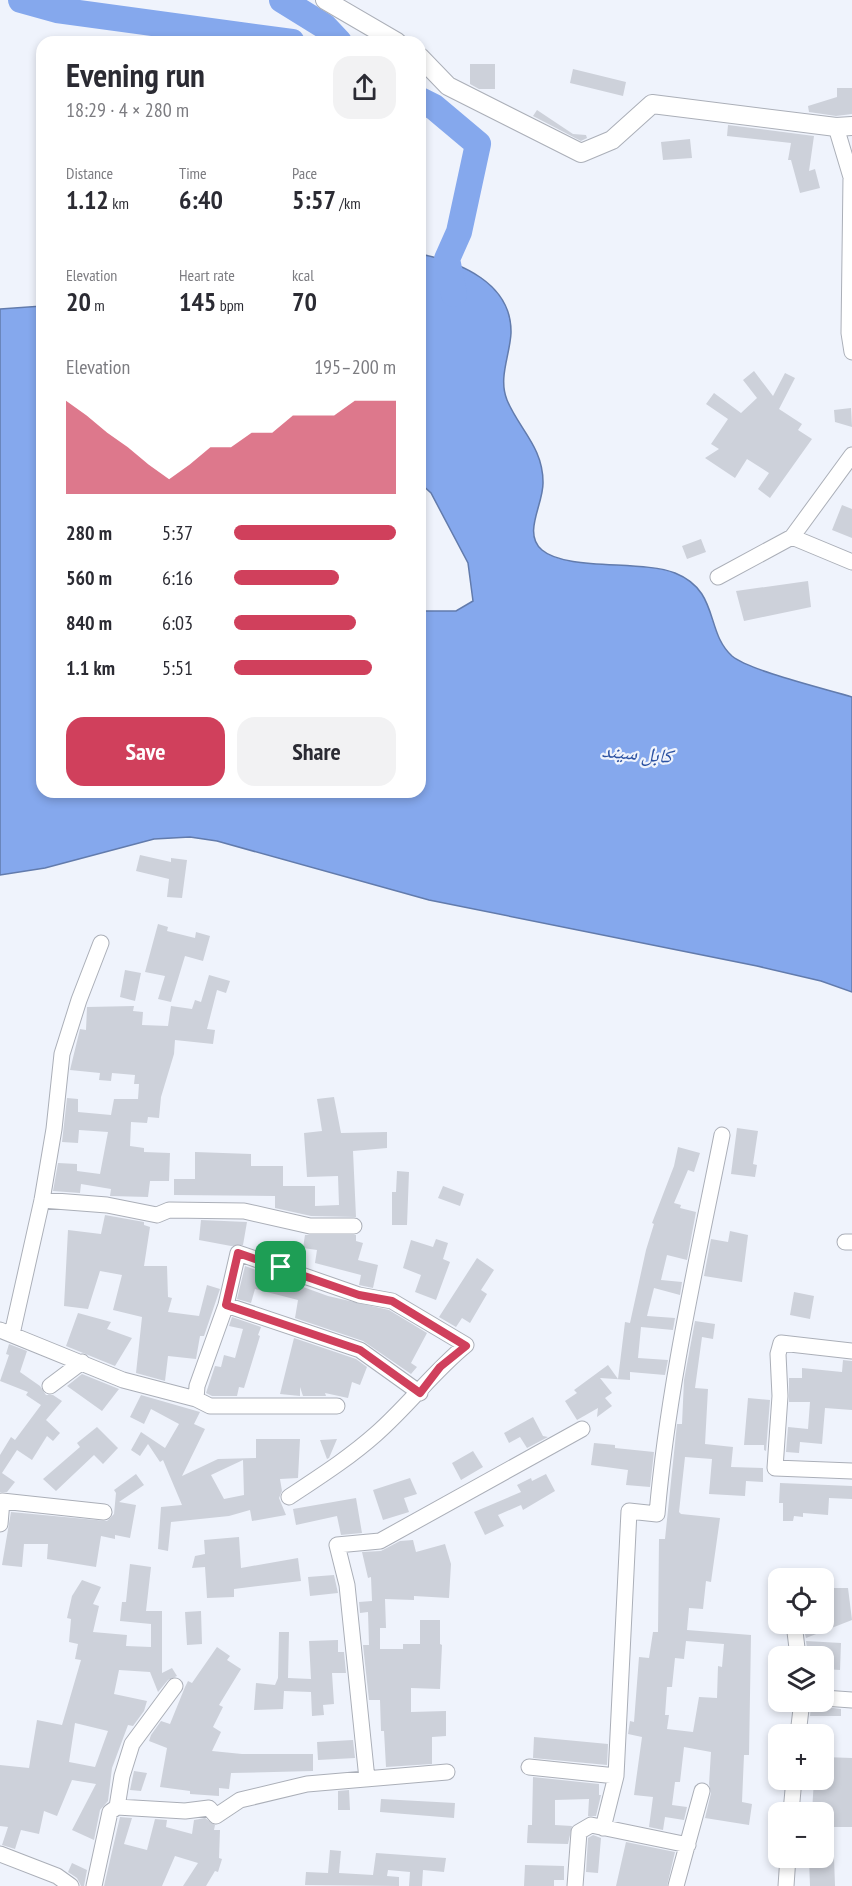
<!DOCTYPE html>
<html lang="en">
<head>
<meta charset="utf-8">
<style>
	:root { --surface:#fff; --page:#f2f2f3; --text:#2b2b33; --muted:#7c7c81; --accent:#d0405c }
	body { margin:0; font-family:"PT Sans Narrow","Noto Naskh Arabic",sans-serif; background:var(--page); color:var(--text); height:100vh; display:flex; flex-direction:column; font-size:22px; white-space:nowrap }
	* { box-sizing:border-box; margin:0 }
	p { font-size:20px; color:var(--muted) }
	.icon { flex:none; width:33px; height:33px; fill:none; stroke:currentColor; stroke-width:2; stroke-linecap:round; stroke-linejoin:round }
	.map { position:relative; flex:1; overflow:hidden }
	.sheet { position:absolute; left:36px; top:36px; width:390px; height:762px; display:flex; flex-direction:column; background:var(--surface); border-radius:18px; box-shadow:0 3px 9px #0003 }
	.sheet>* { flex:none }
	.fabs { position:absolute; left:768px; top:1568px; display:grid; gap:12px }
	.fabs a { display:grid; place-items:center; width:66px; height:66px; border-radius:12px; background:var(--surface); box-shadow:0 3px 9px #0003; font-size:30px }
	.pin { position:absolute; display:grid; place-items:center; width:51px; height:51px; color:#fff; margin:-26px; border-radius:12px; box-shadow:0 3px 9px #0006 }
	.round { display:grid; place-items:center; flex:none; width:63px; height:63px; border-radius:18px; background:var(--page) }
	.head { display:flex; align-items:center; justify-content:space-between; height:102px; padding:0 30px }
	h1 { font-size:33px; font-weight:700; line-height:45px }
	.stats { display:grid; grid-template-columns:repeat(3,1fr); gap:9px; height:102px; padding:6px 30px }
	.stats div { display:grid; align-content:center }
	.stats b { font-size:26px; font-weight:700 }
	.stats small { font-size:16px; font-weight:400 }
	.stats p { font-size:16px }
	.chart { height:168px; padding:12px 30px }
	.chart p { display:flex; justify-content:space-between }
	.chart svg { width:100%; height:108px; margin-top:6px; fill:var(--accent); opacity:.7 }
	.cta { display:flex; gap:12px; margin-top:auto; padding:12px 30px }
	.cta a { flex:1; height:69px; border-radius:18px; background:var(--accent); color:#fff; font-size:24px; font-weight:700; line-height:69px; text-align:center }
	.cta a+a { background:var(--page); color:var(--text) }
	ul { padding:0 30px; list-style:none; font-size:20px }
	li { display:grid; grid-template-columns:96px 72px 1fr; align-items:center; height:45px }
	li i { height:15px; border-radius:8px; background:var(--accent) }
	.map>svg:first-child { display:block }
</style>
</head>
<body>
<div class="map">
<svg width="852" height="1886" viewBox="0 0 852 1886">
	<rect width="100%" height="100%" fill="#eff3fc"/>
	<path fill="#85a8ed" stroke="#627bac" stroke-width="1.5" d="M420,254C460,262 512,283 511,333C510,355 498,378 507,400C519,429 543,447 543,482C544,504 522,533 542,550C566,571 643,560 675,573C720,591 705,632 732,656C750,671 826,689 852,697V992L821,981L757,966L429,900L217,841L190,837L154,839L45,868L0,875V309L42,306V792H420V611H456L473,601L468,563L431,493L420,483Z"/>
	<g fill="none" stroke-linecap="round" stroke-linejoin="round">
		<path stroke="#85a8ed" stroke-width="26" d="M21,0L57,10L292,42
			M282,0L324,26L339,42
			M420,100L434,107L478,144L459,232L447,259L454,294"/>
	</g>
	<path fill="#cdd1da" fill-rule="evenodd" d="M470,64H495V89H479L470,84Z
		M573,69L626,82L623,96L570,83Z
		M837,88H852V114L836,116L809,112L808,106L837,97Z
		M537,110L573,134L586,135L587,138L581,141L533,116Z
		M728,125L814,136L809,171L815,169L820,188L800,193L791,160H788L791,143L727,136Z
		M690,139L692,158L663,160L661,142Z
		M754,371L773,396L785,373L795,378L779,409L802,424L798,430L812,439L770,498L758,489L769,473L747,459L735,478L705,458L719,449L711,444L728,419L706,404L714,393L741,413L757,398L743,380Z
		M851,408L852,427L835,422L834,410Z
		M842,505L852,509V538L832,530Z
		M701,539L706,552L687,559L682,546Z
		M808,581L811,607L744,621L736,591Z
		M140,855L171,862V858L187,860L182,898L167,897L169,879L136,871Z
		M158,924L168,927L167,931L195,938L196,932L210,936L203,961L185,956L171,1002L158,999L165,976L145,972Z
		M125,970L141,973L135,1001L120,997Z
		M209,975L230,981L226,993L217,990L207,1029L215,1030L213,1044L175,1040L174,1054L161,1097L159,1118L148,1117L147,1123L131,1122L130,1146L144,1148V1152L170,1153L169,1181H150L148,1197L110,1196L111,1189L81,1184L80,1193L53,1191L58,1163L77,1164V1171L100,1174L108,1132L79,1130L78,1143L62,1142L67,1098L78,1099V1112L111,1115L114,1099H138L139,1084H134L135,1075L112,1073L111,1081L99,1080L100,1073L70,1070L80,1029L86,1030L87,1007L134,1006L133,1011L143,1012L142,1025L168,1026L171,1006L192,1009L195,1000L201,1002Z
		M334,1097L341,1133L387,1132V1148L353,1151L356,1217L311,1216L275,1208V1196L174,1195V1179H195V1152L251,1154V1166H283V1186H315V1206L339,1205L338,1176L307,1177L304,1133L322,1131L317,1099Z
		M737,1128L758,1131L753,1164L757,1165L755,1177L731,1174Z
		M678,1147L700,1153L694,1172L688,1170L674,1203L681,1205L680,1208L696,1212L687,1260L667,1255L661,1280L682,1282L680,1295L654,1288L647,1316L675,1318L673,1330L641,1327L638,1358L668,1360L665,1375L630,1372V1380L600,1378L612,1393L605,1398L612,1406L597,1417L598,1408L577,1420L565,1401L577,1393L574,1390L608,1365L618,1379L625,1322L630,1323L646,1250L654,1224L652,1223L674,1166Z
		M397,1171L409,1172L407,1225H392V1192H396Z
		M443,1186L464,1194L460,1206L438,1198Z
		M105,1215L144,1222V1225L150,1227L144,1266H167L168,1297L172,1298L168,1312L199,1316L207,1285L220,1289L204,1336H200L196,1359L168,1356L165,1381L136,1373L142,1317L113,1310L122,1275L100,1271L88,1309L64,1306L68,1230L101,1234Z
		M201,1220L247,1222L243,1245L231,1246L199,1240Z
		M730,1231L748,1235L742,1282L704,1276L711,1239L728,1242Z
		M305,1235H356V1241L363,1243L358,1260L378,1265L373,1288L359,1285L361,1275L315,1263L317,1250L303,1248Z
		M436,1239L448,1243L443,1259L450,1262L436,1300L415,1292L421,1275L403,1268L411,1240L433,1247Z
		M477,1258L494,1270L481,1290L487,1294L470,1323L462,1318L456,1327L439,1317Z
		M245,1266L328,1296L389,1310L427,1333L411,1363L417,1367L411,1374L363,1341L295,1318L298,1300L255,1289L251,1303L237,1299Z
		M794,1292L814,1296L810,1319L790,1315Z
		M78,1313L111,1322L107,1329L132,1338L115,1366L66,1346Z
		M232,1317L261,1327L258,1335L260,1336L244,1388L239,1387L237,1396H212L206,1393L215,1366L221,1367L224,1355L235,1358L243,1329L229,1326Z
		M695,1321L715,1324L713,1339L702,1337L695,1388L708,1389L705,1444L733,1447L731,1467L763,1468V1482L746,1481L745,1496L709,1494L712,1459L685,1457L679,1512L681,1514L720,1518L711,1582L706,1581L703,1609L689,1608L687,1630L751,1635L749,1755H744L742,1802L752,1804L749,1825L705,1818L711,1793L709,1784L711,1752L684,1747L680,1782H675L672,1805L687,1807L684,1820L665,1817L663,1830L649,1827L653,1797L634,1795L642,1737L628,1734L630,1721L634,1722L639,1657L649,1658L653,1632H658L659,1539H665L677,1424H682L684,1380ZM686,1641L724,1644L722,1667L718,1666L717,1698L699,1697L693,1732L667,1729L669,1715H665L667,1687H672L675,1658L684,1659Z
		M294,1338L356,1359L367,1367L360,1385L352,1382L348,1398L325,1393L326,1396H303L300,1387V1396L280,1394Z
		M9,1344L27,1351L20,1372L40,1386L46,1395H53L62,1401L46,1420L60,1433L53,1441L47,1436L32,1460L17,1450L2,1473L15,1482L7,1492H0V1455L11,1437L15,1440L41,1405L26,1395L28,1392L0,1381L9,1355L6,1354Z
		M843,1360L852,1361V1410L825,1408L822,1444L800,1442L799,1453L786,1452L788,1427L808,1429L810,1402H789V1378H802V1368L842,1372Z
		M82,1374L119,1389L102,1411L67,1386Z
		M141,1395L200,1412L194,1424L205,1429L182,1476L218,1459L256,1458V1439H300L298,1478L280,1479L282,1491L279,1498L286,1515L252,1521L250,1510L229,1516L171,1522L168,1551L158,1549L161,1507L182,1505L163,1460L160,1462L148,1444L140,1456L131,1450L141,1432L165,1448L179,1424L151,1409L144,1424L130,1417ZM243,1460L244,1495L224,1499L211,1475Z
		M748,1398L770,1400L766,1451L764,1450V1445H744Z
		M533,1417L543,1436L548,1437L527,1448L520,1437L509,1443L504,1433Z
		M97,1427L118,1448L103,1464L94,1455L56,1491L43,1479L80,1447L77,1443Z
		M337,1439L329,1458L327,1459L320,1440Z
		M594,1443L615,1445V1448L654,1452L650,1487L626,1485L628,1470L591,1465Z
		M473,1451L483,1467L461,1480L452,1463Z
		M136,1474L144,1485L119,1502L136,1505L130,1538L115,1535V1539L101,1536L96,1567L47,1559L48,1544H24L22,1567L2,1565L11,1512L107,1521L114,1514L116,1493L114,1490Z
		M546,1474L555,1491L523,1510L521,1505L498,1515L504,1526L485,1535L474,1512L521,1492L517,1485L531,1478L532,1481Z
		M410,1478L417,1494L404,1498L409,1512L383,1520L373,1490Z
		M780,1483L852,1486V1499L829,1498L828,1515L803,1513V1517L794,1516L793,1521H783V1503H779Z
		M356,1498L362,1533L341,1535L337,1516L296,1525L293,1509Z
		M239,1537L241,1568L298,1558L301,1581L234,1589V1597L207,1598L205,1567L192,1568L195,1556L205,1554L204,1540Z
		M413,1540L416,1552L445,1544L451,1564L449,1598L414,1596V1600L385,1599L386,1628H380V1649H403V1644H420V1620H440V1644L442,1645L440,1689L411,1688V1712L446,1711V1736L432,1737V1764L386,1767L384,1731H381L380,1700H369L363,1645H369L368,1612L360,1613L359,1602L372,1601L371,1577L368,1578L362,1552L381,1551L400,1541Z
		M130,1564L151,1567L146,1611H162V1673L172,1668L177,1676L168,1680L158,1692L150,1672L119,1670L114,1694L147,1701L144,1711L133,1726L128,1725L112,1768L108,1801L100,1810L94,1840L72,1830L96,1784L72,1780L57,1816L44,1811L39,1834L21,1830L15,1849L2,1845L8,1827L0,1826V1765L29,1768L37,1720L62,1725L81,1660L75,1659L78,1644L69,1642L71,1619L67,1618L72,1596L82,1580L101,1587L93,1604L99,1606L93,1632L127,1635L126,1646L151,1647V1624L120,1621L122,1602H126ZM75,1723L108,1731L95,1767L69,1762Z
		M334,1575L338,1593L310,1596L308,1577Z
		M824,1588H848L852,1620L806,1638L803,1627L799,1623H824Z
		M201,1611L202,1644L187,1645L185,1612Z
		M279,1632H289L288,1678L311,1679L309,1641L338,1640V1652H344L346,1673H332L334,1704L323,1705L324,1715L312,1716L311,1692L284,1691L283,1709L254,1710L256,1683L275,1685L278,1678Z
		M806,1641L841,1643L840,1670L824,1669V1656H808Z
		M217,1647L230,1656L227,1660L241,1669L219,1705L223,1707L213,1727L221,1732L212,1751L242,1754H313V1771L231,1773L229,1789L219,1788V1796L190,1794V1791L160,1787L167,1748L149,1741L151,1735L161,1721L170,1724L185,1687L188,1681L192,1683Z
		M811,1705L841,1709V1716H810Z
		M534,1737L608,1744L607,1765L533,1758Z
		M353,1740L355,1758L318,1760L317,1742Z
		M824,1757L852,1758V1827H824V1812H812L814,1779H824Z
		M134,1771L147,1773L141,1791L130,1790Z
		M533,1777L599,1784V1795H601L596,1816H588L589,1799L555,1800V1825L572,1826L568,1844L527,1843L528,1825H532Z
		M349,1790L350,1810H338V1791Z
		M381,1799L455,1803L454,1818L380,1812Z
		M120,1817L132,1818L124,1844L147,1850L155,1819L167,1820L166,1827L192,1834L194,1820L205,1818L215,1825L214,1830H220L219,1858L222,1859L218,1872L215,1871L206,1886H183L198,1863L175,1856L162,1886H104Z
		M593,1835L601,1838L598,1873L586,1872L588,1838Z
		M626,1842L675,1852L667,1886H616Z
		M330,1850L341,1851L339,1873L373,1875L376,1853L446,1858L444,1872L423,1870L422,1886H409L410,1872L388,1870L387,1876L399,1877V1886L305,1885L306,1872L328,1873Z
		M816,1857H834L835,1886H810L809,1860L816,1859Z
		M72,1863L87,1870L84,1886H81L77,1878L68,1872Z
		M525,1865L564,1866V1880H554V1886H524Z"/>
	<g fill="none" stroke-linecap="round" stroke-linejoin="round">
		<defs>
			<path id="minor" d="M836,127L851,177L849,333L852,352
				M792,537L852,562
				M718,577L792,537L852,455
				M42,1200L107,1205L157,1215L169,1210L244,1211L310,1226H354
				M845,1242H852
				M226,1305L360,1350L420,1393
				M0,1330L123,1380L196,1399L197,1386L226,1305L238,1253L359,1295L392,1301L466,1345C433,1372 408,1406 376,1434C349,1458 319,1477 289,1497
				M12,1334L42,1200L54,1129L62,1054L79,1000L101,943
				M852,1351L781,1343L778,1354L780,1396L775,1468L852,1471
				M50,1386L82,1362
				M196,1399L210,1406H337
				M0,1524L2,1501L104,1512
				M795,1632L798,1656
				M824,1698L852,1700
				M798,1734L802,1701
				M529,1767L616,1776
				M367,1779L347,1585L337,1545L380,1541L582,1429
				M117,1807L122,1776L132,1744L175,1686
				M791,1812L794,1779
				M603,1828L616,1776L629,1511L657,1514C668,1387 697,1261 722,1135
				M0,1854L57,1876L71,1886
				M94,1886L110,1812L117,1807L185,1811L209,1808L216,1816L240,1800L307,1784L447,1772
				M575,1886L579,1832L591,1825L688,1845
				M676,1886L702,1791
				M786,1886L788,1857"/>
			<path id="tertiary" d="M325,0L397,42
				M420,57L448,86L581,153L612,140L652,104L836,127L852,126"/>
		</defs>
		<use href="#minor" stroke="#abafb8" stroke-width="17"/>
		<use href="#tertiary" stroke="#abafb8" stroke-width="20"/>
		<use href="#minor" stroke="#fff" stroke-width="15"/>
		<use href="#tertiary" stroke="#fff" stroke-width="18"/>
	</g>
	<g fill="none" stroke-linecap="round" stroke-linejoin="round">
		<defs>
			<path id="route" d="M238,1253L359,1295L392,1301L466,1346L440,1367L420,1393L360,1350L226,1305Z"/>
		</defs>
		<use href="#route" stroke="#fff" stroke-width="12"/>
		<use href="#route" stroke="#d0405c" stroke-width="8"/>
	</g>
	<g text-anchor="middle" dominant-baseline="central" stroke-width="4.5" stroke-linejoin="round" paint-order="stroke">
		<g font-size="20" font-style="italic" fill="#2c52a2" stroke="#eff3fc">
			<text transform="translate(637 753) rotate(5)">کابل سيند</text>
		</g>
	</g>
</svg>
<div class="fabs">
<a><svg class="icon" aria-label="locate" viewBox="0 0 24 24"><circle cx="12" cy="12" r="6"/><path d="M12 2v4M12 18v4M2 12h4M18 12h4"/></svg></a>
<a><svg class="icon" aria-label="layers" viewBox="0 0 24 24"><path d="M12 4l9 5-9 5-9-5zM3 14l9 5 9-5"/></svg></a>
<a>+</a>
<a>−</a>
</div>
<div class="pin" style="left:281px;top:1267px;background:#1e9e55"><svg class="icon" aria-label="arrive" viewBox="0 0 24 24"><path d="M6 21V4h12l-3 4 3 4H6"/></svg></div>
<section class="sheet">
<div class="head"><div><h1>Evening run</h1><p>18:29 · 4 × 280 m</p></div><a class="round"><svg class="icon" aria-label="share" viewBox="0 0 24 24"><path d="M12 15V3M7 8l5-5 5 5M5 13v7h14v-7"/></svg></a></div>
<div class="stats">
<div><p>Distance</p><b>1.12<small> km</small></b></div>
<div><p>Time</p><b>6:40</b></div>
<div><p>Pace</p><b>5:57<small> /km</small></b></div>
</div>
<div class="stats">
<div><p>Elevation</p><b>20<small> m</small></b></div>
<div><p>Heart rate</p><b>145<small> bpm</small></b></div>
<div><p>kcal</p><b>70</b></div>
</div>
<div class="chart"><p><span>Elevation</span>195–200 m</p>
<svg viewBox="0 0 160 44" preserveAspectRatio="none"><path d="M0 44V6L10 12L20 19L30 25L40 32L50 38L60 32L70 25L80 25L90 19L100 19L110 12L120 12L130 12L140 6L150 6L160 6V44z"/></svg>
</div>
<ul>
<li><b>280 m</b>5:37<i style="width:100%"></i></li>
<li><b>560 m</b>6:16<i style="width:65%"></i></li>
<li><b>840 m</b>6:03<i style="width:75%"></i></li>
<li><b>1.1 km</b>5:51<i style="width:85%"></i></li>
</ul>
<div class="cta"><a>Save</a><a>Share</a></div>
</section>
</div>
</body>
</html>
